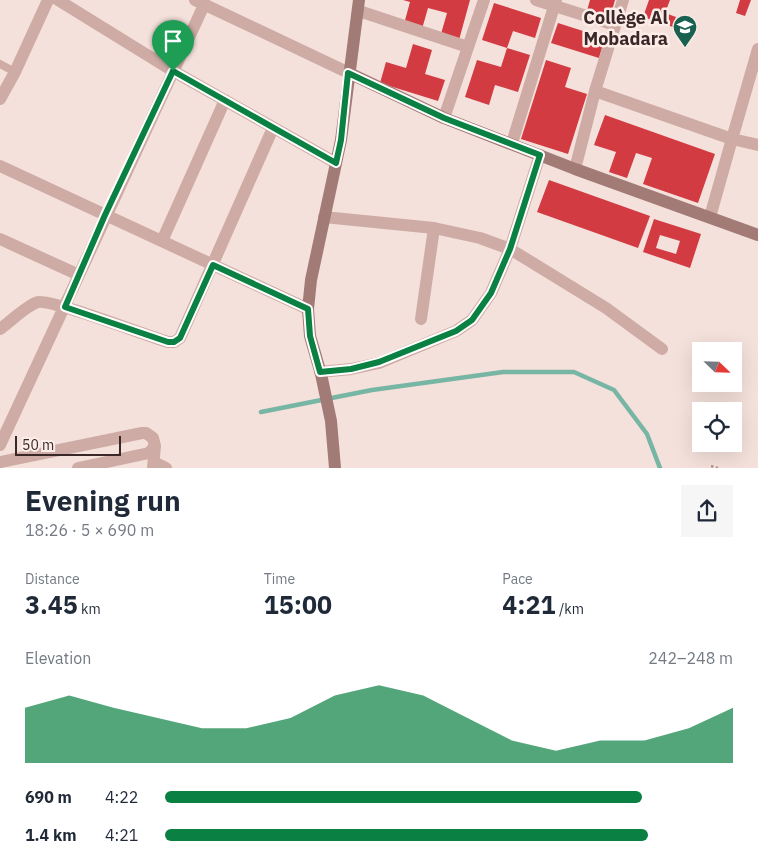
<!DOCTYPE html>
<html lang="en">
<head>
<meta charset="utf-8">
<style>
	:root { --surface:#fff; --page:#f6f6f7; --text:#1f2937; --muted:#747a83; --accent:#0b8043 }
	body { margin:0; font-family:"IBM Plex Sans",sans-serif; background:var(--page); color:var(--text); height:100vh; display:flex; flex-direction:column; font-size:19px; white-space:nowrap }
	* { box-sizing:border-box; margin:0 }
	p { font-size:16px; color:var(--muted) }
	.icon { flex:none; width:28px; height:28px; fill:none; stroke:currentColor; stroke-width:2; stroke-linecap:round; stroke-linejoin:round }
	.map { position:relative; height:468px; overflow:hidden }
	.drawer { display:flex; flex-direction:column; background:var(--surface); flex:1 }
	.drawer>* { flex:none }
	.needle { width:32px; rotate:113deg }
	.tools { position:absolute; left:692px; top:342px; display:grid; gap:10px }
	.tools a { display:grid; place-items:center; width:50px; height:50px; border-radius:0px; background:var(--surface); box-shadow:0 5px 20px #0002; font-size:25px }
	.scale { position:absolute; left:15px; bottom:12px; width:106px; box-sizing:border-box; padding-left:5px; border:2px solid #392827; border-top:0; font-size:14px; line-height:18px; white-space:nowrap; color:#392827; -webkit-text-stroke:4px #fcede8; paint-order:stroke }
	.pin { position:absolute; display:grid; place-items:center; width:42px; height:42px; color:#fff; margin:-51px -21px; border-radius:50% 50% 50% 0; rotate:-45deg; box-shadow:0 0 5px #0007 }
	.pin .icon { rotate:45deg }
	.round { display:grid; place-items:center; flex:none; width:52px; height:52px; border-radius:0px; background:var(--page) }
	.overview { display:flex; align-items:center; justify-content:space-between; height:85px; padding:0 25px }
	h1 { font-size:28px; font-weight:700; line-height:38px }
	.metrics { display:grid; grid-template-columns:repeat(3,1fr); gap:8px; height:85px; padding:5px 25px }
	.metrics div { display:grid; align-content:center }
	.metrics b { font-size:25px; font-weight:700 }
	.metrics small { font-size:14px; font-weight:400 }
	.metrics p { font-size:14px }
	.chart { height:140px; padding:10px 25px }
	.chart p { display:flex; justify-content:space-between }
	.chart svg { width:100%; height:90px; margin-top:5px; fill:var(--accent); opacity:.7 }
	ul { padding:0 25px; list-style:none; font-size:16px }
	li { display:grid; grid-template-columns:80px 60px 1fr; align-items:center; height:38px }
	li i { height:12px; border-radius:6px; background:var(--accent) }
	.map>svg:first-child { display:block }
</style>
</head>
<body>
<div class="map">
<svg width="758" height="468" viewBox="0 0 758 468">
	<rect width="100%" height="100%" fill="#f5e1db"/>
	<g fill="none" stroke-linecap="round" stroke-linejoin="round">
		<path stroke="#77b5a5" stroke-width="4.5" d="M261,412L372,390L503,372H574L614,390L647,434L660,468"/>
	</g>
	<path fill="#d33b42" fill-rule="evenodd" d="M403,0H470L459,40L441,34L447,13L428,8L422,29L404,24L410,2Z
		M590,0H615L609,21L586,14Z
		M649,0H670L665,13L676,17L673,27L643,17Z
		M740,0H751L745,16L736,13Z
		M494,3L541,18L535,38L513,31L507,48L482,40Z
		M558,23L605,38L599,58L551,43Z
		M413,44L432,50L425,74L445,80L438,101L380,83L386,62L406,68Z
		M507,48L530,55L518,92L495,85L489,105L465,97L477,60L501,67Z
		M546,60L571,68L565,87L587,94L568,154L521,139Z
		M605,115L715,154L698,203L643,184L652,158L636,153L627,178L609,172L616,152L594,145Z
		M549,180L650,216L638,248L537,212Z
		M654,219L701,234L690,268L643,252ZM660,235L680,241L676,254L656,248Z"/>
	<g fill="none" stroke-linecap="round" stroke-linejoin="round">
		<path stroke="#ba958f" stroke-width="2.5" stroke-dasharray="2.5 2.5" stroke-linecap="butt" d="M711,466L718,468"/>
		<path stroke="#ceaca5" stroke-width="8" d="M0,64L15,72"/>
		<path stroke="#ceaca5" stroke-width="12" d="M58,0L173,71L336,163
			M195,0L349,73
			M536,0L615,25
			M359,11L468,47
			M758,49L732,139L758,145
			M595,91L732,139L710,217
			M0,99L15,72L48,0
			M444,118L484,0
			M512,143L556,0
			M0,166L308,309
			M575,169L595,91L623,0
			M324,217L434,228L480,238L510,249L606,308L662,349
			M0,239L79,275L204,5
			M162,241L225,100
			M421,319L434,228
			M0,329C10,322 27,305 38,302C52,299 147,336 168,342H174L180,338L273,128
			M320,372L351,369L379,363L456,331L472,320L491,293L510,249L540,155
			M0,445L79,275
			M0,462L142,433H146L153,438L155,446L149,453L78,468
			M154,462L166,468
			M153,468L155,446"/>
		<path stroke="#a27a76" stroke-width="12" d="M349,73L444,118L575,169L758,235
			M335,468L331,421L321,374L310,336L308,309L311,280L341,140L359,0"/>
	</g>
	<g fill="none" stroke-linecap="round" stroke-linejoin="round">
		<defs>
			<path id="route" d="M173,71L336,163L341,140L348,73L444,118L540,155L510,249L491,293L472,320L456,331L379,362L351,369L320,372L310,336L308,309L213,265L180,338L174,342H168L65,307L105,215Z"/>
		</defs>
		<use href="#route" stroke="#fff" stroke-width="10"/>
		<use href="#route" stroke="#0b8043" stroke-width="6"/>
	</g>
	<defs>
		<symbol id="school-pin" viewBox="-11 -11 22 30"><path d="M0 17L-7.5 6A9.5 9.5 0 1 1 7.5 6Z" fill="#18604f" stroke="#fcede8"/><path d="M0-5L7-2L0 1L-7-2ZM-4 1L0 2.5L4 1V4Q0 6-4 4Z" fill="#fff"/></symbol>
	</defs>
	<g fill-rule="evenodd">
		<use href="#school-pin" x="671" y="13" width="28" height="38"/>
	</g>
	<g text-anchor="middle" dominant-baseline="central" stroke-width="5" stroke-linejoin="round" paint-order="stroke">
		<g font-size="18" font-weight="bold" fill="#392827" stroke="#fcede8" text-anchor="end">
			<text x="668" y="17">Collège Al<tspan x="668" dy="21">Mobadara</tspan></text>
		</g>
	</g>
</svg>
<div class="tools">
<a><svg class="needle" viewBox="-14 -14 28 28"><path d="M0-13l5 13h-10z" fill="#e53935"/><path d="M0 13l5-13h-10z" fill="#747a83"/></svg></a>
<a><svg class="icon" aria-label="locate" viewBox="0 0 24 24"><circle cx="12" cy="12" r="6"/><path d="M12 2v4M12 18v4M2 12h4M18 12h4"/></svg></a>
</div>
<div class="scale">50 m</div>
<div class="pin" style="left:173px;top:71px;background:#1e9e55"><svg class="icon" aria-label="arrive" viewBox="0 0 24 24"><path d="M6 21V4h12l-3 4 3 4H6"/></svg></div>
</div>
<section class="drawer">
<div class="overview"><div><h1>Evening run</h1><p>18:26 · 5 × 690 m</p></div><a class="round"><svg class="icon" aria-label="share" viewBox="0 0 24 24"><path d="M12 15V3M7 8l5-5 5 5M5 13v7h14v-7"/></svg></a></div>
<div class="metrics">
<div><p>Distance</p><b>3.45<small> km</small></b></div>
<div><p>Time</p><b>15:00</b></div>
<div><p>Pace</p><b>4:21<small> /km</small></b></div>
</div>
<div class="chart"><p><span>Elevation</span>242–248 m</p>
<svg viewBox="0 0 160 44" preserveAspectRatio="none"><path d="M0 44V17L10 11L20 17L30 22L40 27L50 27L60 22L70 11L80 6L90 11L100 22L110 33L120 38L130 33L140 33L150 27L160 17V44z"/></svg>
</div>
<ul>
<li><b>690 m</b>4:22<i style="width:84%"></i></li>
<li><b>1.4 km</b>4:21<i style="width:85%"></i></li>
</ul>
</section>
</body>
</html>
